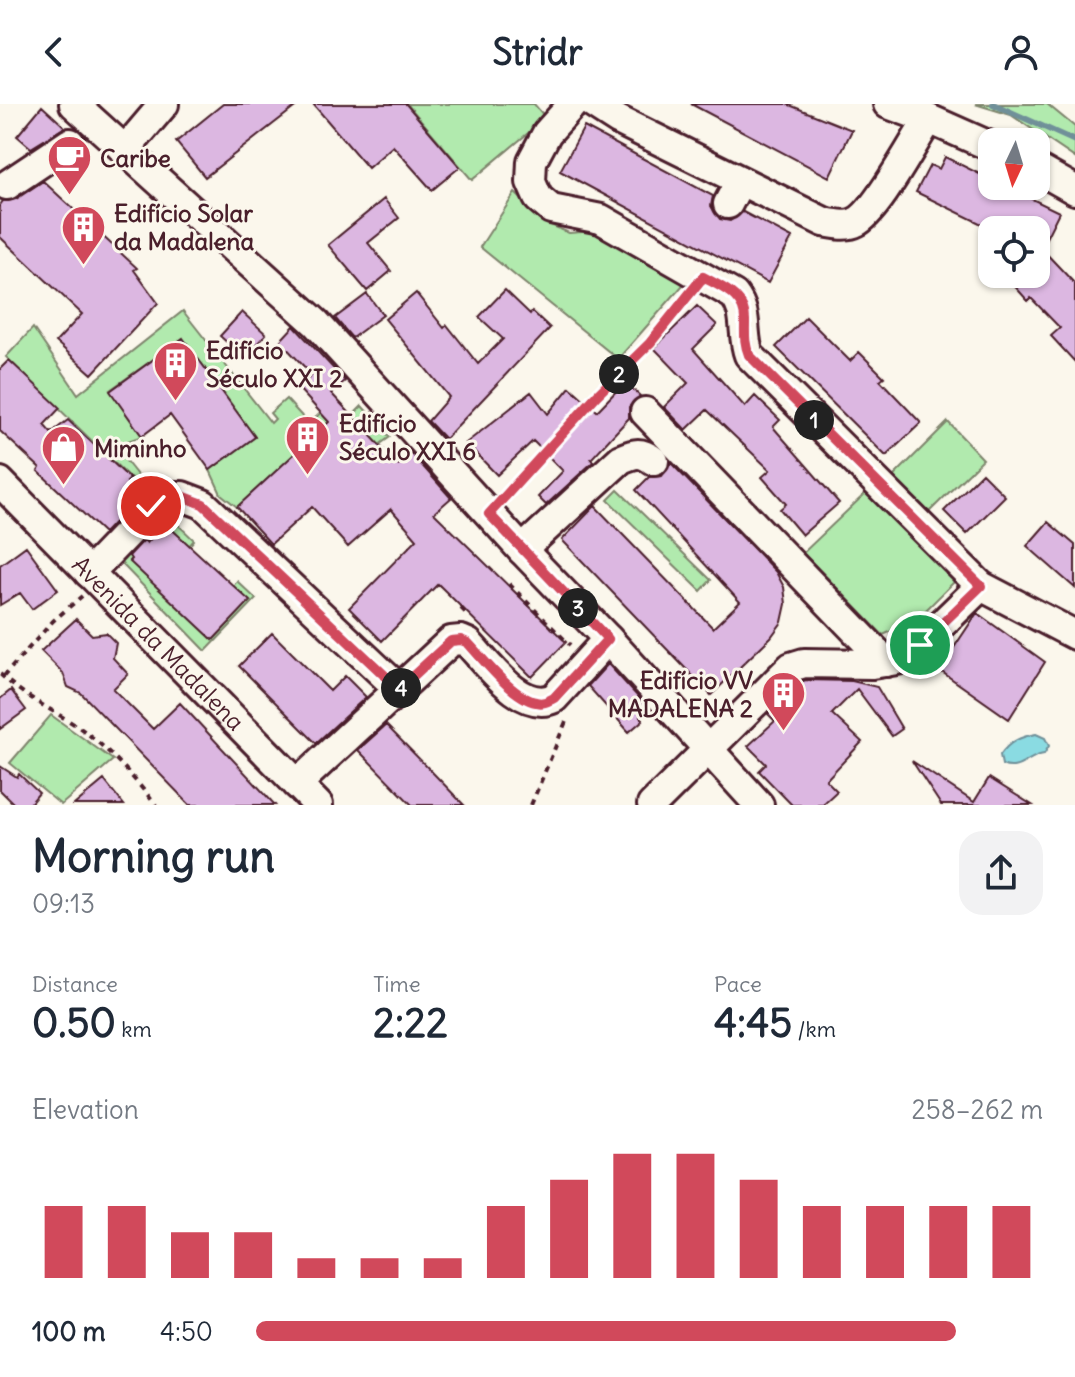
<!DOCTYPE html>
<html lang="en">
<head>
<meta charset="utf-8">
<style>
	:root { --surface:#fff; --page:#f2f2f3; --text:#1f2937; --muted:#747a83; --accent:#d1495b }
	body { margin:0; font-family:Delius,sans-serif; background:var(--page); color:var(--text); height:100vh; display:flex; flex-direction:column; font-size:30px; white-space:nowrap }
	* { box-sizing:border-box; margin:0 }
	p { font-size:26px; color:var(--muted) }
	.icon { flex:none; width:44px; height:44px; fill:none; stroke:currentColor; stroke-width:2; stroke-linecap:round; stroke-linejoin:round }
	.map { position:relative; height:701px; overflow:hidden }
	.drawer { display:flex; flex-direction:column; background:var(--surface); flex:1 }
	.drawer>* { flex:none }
	.needle { width:52px; rotate:184deg }
	.tools { position:absolute; left:978px; top:24px; display:grid; gap:16px }
	.tools a { display:grid; place-items:center; width:72px; height:72px; border-radius:16px; background:var(--surface); box-shadow:0 2px 6px #0004; font-size:40px }
	.pin { position:absolute; display:grid; place-items:center; width:68px; height:68px; color:#fff; margin:-34px; border:4px solid #fff; border-radius:50%; box-shadow:0 2px 8px #0007 }
	.km { position:absolute; width:40px; height:40px; margin:-20px; border-radius:50%; background:#222; color:#fff; font-size:22px; line-height:40px; text-align:center }
	.round { display:grid; place-items:center; flex:none; width:84px; height:84px; border-radius:24px; background:var(--page) }
	.head { display:flex; align-items:center; justify-content:space-between; height:136px; padding:0 32px }
	h1 { font-size:44px; font-weight:700; line-height:60px }
	.metrics { display:grid; grid-template-columns:repeat(3,1fr); gap:12px; height:136px; padding:8px 32px }
	.metrics div { display:grid; align-content:center }
	.metrics b { font-size:40px; font-weight:700 }
	.metrics small { font-size:22px; font-weight:400 }
	.metrics p { font-size:22px }
	.chart { height:224px; padding:16px 32px }
	.chart p { display:flex; justify-content:space-between }
	.chart svg { width:100%; height:144px; margin-top:8px; stroke:var(--accent); stroke-width:6 }
	ul { padding:0 32px; list-style:none; font-size:26px }
	li { display:grid; grid-template-columns:128px 96px 1fr; align-items:center; height:60px }
	li i { height:20px; border-radius:10px; background:var(--accent) }
	header { display:flex; justify-content:space-between; align-items:center; height:104px; padding:0 32px; background:var(--surface); font-size:36px; font-weight:700 }
	.map>svg:first-child { display:block }
</style>
</head>
<body>
<header><svg class="icon" aria-label="back" viewBox="0 0 24 24"><path d="M15 5l-7 7 7 7"/></svg>Stridr<svg class="icon" aria-label="person" viewBox="0 0 24 24"><circle cx="12" cy="8" r="4"/><path d="M4 21q1-7 8-7t8 7"/></svg></header>
<div class="map">
<svg width="1075" height="701" viewBox="0 0 1075 701">
	<rect width="100%" height="100%" fill="#fbf7ec"/>
	<filter id="ink" filterUnits="userSpaceOnUse"><feTurbulence type="fractalNoise" baseFrequency=".0125" numOctaves="2"/><feDisplacementMap in="SourceGraphic" scale="16" xChannelSelector="R" yChannelSelector="G"/><feConvolveMatrix kernelMatrix="1 2 1 2 8 2 1 2 1" color-interpolation-filters="sRGB"/></filter>
	<g filter="url(#ink)">
		<path fill="#b1eaae" stroke="#7e846c" stroke-width="2" d="M407,0H534L546,14L472,76Z
			M975,0H1047L1075,23V54L1011,11Z
			M515,89L548,120L569,129L607,126L690,173L618,255L480,143Z
			M183,207L271,319L275,315L270,309L286,295L309,320L335,295L344,304L237,403L221,390L210,366L255,333L202,260L179,237L110,286L142,332L114,342L141,376L136,380L6,253L33,224L78,290Z
			M362,302L390,333L379,341L352,312Z
			M948,318L983,355L929,408L892,374Z
			M618,386L711,476L701,487L608,396Z
			M869,386L956,476L915,517L883,531L803,449Z
			M168,411L194,436L189,442L164,420L130,456L233,482L237,477L256,495L206,547L120,458Z
			M51,611L113,656L61,701L10,659Z"/>
		<path fill="#8adbe2" stroke="#709099" stroke-width="2" d="M1036,630L1045,634L1049,642L1044,650C1027,652 1019,669 1002,661L1000,651C1010,637 1020,633 1036,630Z"/>
		<g fill="none" stroke-linecap="round" stroke-linejoin="round">
			<path stroke="#709099" stroke-width="6" d="M993,0L1075,37"/>
		</g>
		<path fill="#dcb7e1" stroke="#4a1f2b" stroke-width="2" d="M223,0H299L205,73L176,38Z
			M313,0H406L460,63L432,86L393,42L368,64Z
			M691,0H787L852,26L829,73Z
			M42,2L65,23L31,44L17,32Z
			M584,23L713,92L711,102L720,115L730,117L743,108L792,134L768,179L560,67Z
			M945,53L992,76V82H1005L1059,108L1041,144L1075,180V258L1051,232L1060,224L1031,194L1028,197L1011,178L1019,170H1036V126H994L916,88L930,61L939,65Z
			M43,77L137,164L134,166L158,199L92,270L56,238L82,210L0,133V101L3,97L16,95Z
			M384,95L399,114L368,139L391,167L367,187L328,141Z
			M505,186L530,210L532,207L550,224L445,335L428,317L449,293L385,215L416,189L444,224L447,221L478,260L503,235L479,213Z
			M367,190L383,211L352,234L335,214Z
			M697,202L717,221L693,245L745,303L755,292L780,316L773,323L839,399L802,431L780,405L786,400L762,373L770,366L707,306L686,326L664,303L688,279L654,244Z
			M242,208L266,230L244,254L220,232Z
			M806,213L850,257L859,248L884,273L880,276L921,319L886,352L776,243Z
			M294,222L345,277L331,289L398,361L411,349L451,394L434,409L566,538L532,573L438,480L382,537L349,504L417,435L391,405L348,443L312,403L271,440L237,403L329,318L298,284L312,271L280,237Z
			M183,234L255,333L210,366L170,311L142,332L110,287Z
			M9,256L60,304L44,321L51,329L68,316L130,375L127,378L140,391L104,429L38,367L40,364L0,327V265Z
			M625,278L640,292L629,303V314L591,355L593,358L546,401L538,393L563,367L533,337L497,371L466,339L531,288L548,310L570,283L597,307Z
			M671,359L776,468L784,483L786,500L782,518L771,533L711,591L562,436L595,402L713,524L740,498L636,386L649,373L662,372Z
			M982,369L1005,392L967,430L944,407Z
			M1048,418L1075,441V484L1027,442Z
			M165,419L250,497L213,536L129,457L131,455L129,452L144,436L147,439Z
			M26,442L58,486L32,505L20,489L0,501V461Z
			M977,509L1045,558L1009,615L939,566Z
			M76,515L92,531L106,529L116,539L113,554L128,570L113,585L153,625L180,599L275,701H190L81,589L68,583L63,569L41,547Z
			M272,529L330,587L345,572L366,593L316,639L239,562Z
			M608,560L648,604L640,612L643,616L629,628L588,582Z
			M806,576L852,577L877,583L902,625L892,632L857,585L832,610L862,638L826,676L837,687L822,701H792L759,667L766,660L748,642L775,617L768,610L800,578Z
			M11,586L26,606L0,625V595Z
			M386,621L433,669L464,701H412L358,646Z
			M912,657L974,698L989,674L1032,701H941Z
			M0,662L17,673L19,670L39,689L29,701H15L0,686Z
			M104,676L124,701H74Z"/>
		<g fill="none" stroke-linecap="round" stroke-linejoin="round">
			<defs>
				<g id="minor">
					<path d="M74,0L316,219L522,446L608,535L759,701"/>
					<path d="M573,0L547,29L532,57L531,78L538,94L551,105L601,115L734,191C749,210 741,229 749,251L981,482L1075,531"/>
					<path d="M593,0L618,16L824,118C834,120 847,123 856,118C877,108 914,37 929,15"/>
					<path d="M888,0L929,15L992,43"/>
					<path d="M125,46L164,0"/>
					<path d="M1036,64L1075,86"/>
					<path d="M7,81L70,39"/>
					<path d="M728,100L740,77"/>
					<path d="M645,308L886,558"/>
					<path id="s1" d="M0,378L318,701"/>
					<path d="M522,446L621,355C635,349 641,347 654,357"/>
					<path d="M89,469L163,392H182L203,400L399,585"/>
					<path d="M297,680L451,537L461,536L468,539C489,561 522,609 554,594L608,535"/>
					<path d="M652,701L791,563L804,559L872,560L897,556L920,541L981,482"/>
				</g>
			</defs>
			<use href="#minor" stroke="#4a1f2b" stroke-width="34"/>
			<path stroke="#4a1f2b" stroke-width="4" stroke-dasharray="6 6" stroke-linecap="butt" d="M505,394L597,291L650,239L690,190
				M509,480L570,541
				M461,504L469,512
				M0,570C23,592 51,605 77,622C109,644 132,672 156,701
				M3,573L53,517L82,492
				M531,701L567,615"/>
			<use href="#minor" stroke="#fbf7ec" stroke-width="28"/>
		</g>
	</g>
	<g fill="none" stroke-linecap="round" stroke-linejoin="round" filter="url(#ink)">
		<defs>
			<path id="route" d="M151,402L163,392H182L203,400L399,585L451,537L461,536L468,539C484,556 513,594 536,598C543,600 548,597 554,594L608,535L489,410L597,291L650,239L703,173C723,184 746,192 745,218C745,230 744,239 749,251L981,482L920,541"/>
		</defs>
		<use href="#route" stroke="#fff" stroke-width="16"/>
		<use href="#route" stroke="#d1495b" stroke-width="10"/>
	</g>
	<defs>
		<symbol id="cafe-pin" viewBox="-11 -11 22 30"><path d="M0 17L-7.5 6A9.5 9.5 0 1 1 7.5 6Z" fill="#d1495b" stroke="#fbf7ec"/><path d="M-5.5-4.5H6V0H3Q3 3.5 0 3.5H-2.5Q-5.5 3.5-5.5 0ZM3-3.2v2h1.7v-2ZM-6 4.5H4V6H-6Z" fill="#fff"/></symbol>
		<symbol id="building-pin" viewBox="-11 -11 22 30"><path d="M0 17L-7.5 6A9.5 9.5 0 1 1 7.5 6Z" fill="#d1495b" stroke="#fbf7ec"/><path d="M-4-6H4V6H1V3H-1V6H-4ZM-2.5-4.3h1.7v1.8h-1.7ZM.8-4.3h1.7v1.8H.8ZM-2.5-1h1.7V.8h-1.7ZM.8-1h1.7V.8H.8Z" fill="#fff"/></symbol>
		<symbol id="shop-pin" viewBox="-11 -11 22 30"><path d="M0 17L-7.5 6A9.5 9.5 0 1 1 7.5 6Z" fill="#d1495b" stroke="#fbf7ec"/><path d="M-5-2.5h2.3a2.7 3.5 0 0 1 5.4 0H5L5.5 6h-11ZM-1.5-2.5h3a1.5 2.3 0 0 0-3 0Z" fill="#fff"/></symbol>
	</defs>
	<g fill-rule="evenodd">
		<use href="#cafe-pin" x="44" y="28" width="51" height="69"/>
		<use href="#building-pin" x="58" y="98" width="51" height="69"/>
		<use href="#building-pin" x="150" y="234" width="51" height="69"/>
		<use href="#building-pin" x="282" y="308" width="51" height="69"/>
		<use href="#shop-pin" x="38" y="318" width="51" height="69"/>
		<use href="#building-pin" x="758" y="564" width="51" height="69"/>
	</g>
	<g text-anchor="middle" dominant-baseline="central" stroke-width="6" stroke-linejoin="round" paint-order="stroke">
		<g font-size="24" font-weight="bold" fill="#4a1f2b" stroke="#fbf7ec" text-anchor="start">
			<text x="100" y="54">Caribe</text>
			<text x="114" y="109">Edifício Solar<tspan x="114" dy="28">da Madalena</tspan></text>
			<text x="206" y="246">Edifício<tspan x="206" dy="28">Século XXI 2</tspan></text>
			<text x="339" y="319">Edifício<tspan x="339" dy="28">Século XXI 6</tspan></text>
			<text x="94" y="344">Miminho</text>
			<text x="753" y="576" text-anchor="end">Edifício VV<tspan x="753" dy="28">MADALENA 2</tspan></text>
		</g>
		<g font-size="24" fill="#4a1f2b" stroke="#fbf7ec">
			<text stroke="none"><textPath href="#s1" startOffset="226">Avenida da Madalena</textPath></text>
		</g>
	</g>
</svg>
<div class="tools">
<a><svg class="needle" viewBox="-14 -14 28 28"><path d="M0-13l5 13h-10z" fill="#e53935"/><path d="M0 13l5-13h-10z" fill="#747a83"/></svg></a>
<a><svg class="icon" aria-label="locate" viewBox="0 0 24 24"><circle cx="12" cy="12" r="6"/><path d="M12 2v4M12 18v4M2 12h4M18 12h4"/></svg></a>
</div>
<div class="pin" style="left:920px;top:541px;background:#1e9e55"><svg class="icon" aria-label="arrive" viewBox="0 0 24 24"><path d="M6 21V4h12l-3 4 3 4H6"/></svg></div>
<div class="pin" style="left:151px;top:402px;background:#d93025"><svg class="icon" aria-label="check" viewBox="0 0 24 24"><path d="M5 12l5 5 9-10"/></svg></div>
<b class="km" style="left:814px;top:316px">1</b>
<b class="km" style="left:619px;top:270px">2</b>
<b class="km" style="left:578px;top:504px">3</b>
<b class="km" style="left:401px;top:584px">4</b>
</div>
<section class="drawer">
<div class="head"><div><h1>Morning run</h1><p>09:13</p></div><a class="round"><svg class="icon" aria-label="share" viewBox="0 0 24 24"><path d="M12 15V3M7 8l5-5 5 5M5 13v7h14v-7"/></svg></a></div>
<div class="metrics">
<div><p>Distance</p><b>0.50<small> km</small></b></div>
<div><p>Time</p><b>2:22</b></div>
<div><p>Pace</p><b>4:45<small> /km</small></b></div>
</div>
<div class="chart"><p><span>Elevation</span>258–262 m</p>
<svg viewBox="0 0 160 44" preserveAspectRatio="none"><path d="M5 44V22M15 44V22M25 44V30M35 44V30M45 44V38M55 44V38M65 44V38M75 44V22M85 44V14M95 44V6M105 44V6M115 44V14M125 44V22M135 44V22M145 44V22M155 44V22"/></svg>
</div>
<ul>
<li><b>100 m</b>4:50<i style="width:89%"></i></li>
</ul>
</section>
</body>
</html>
